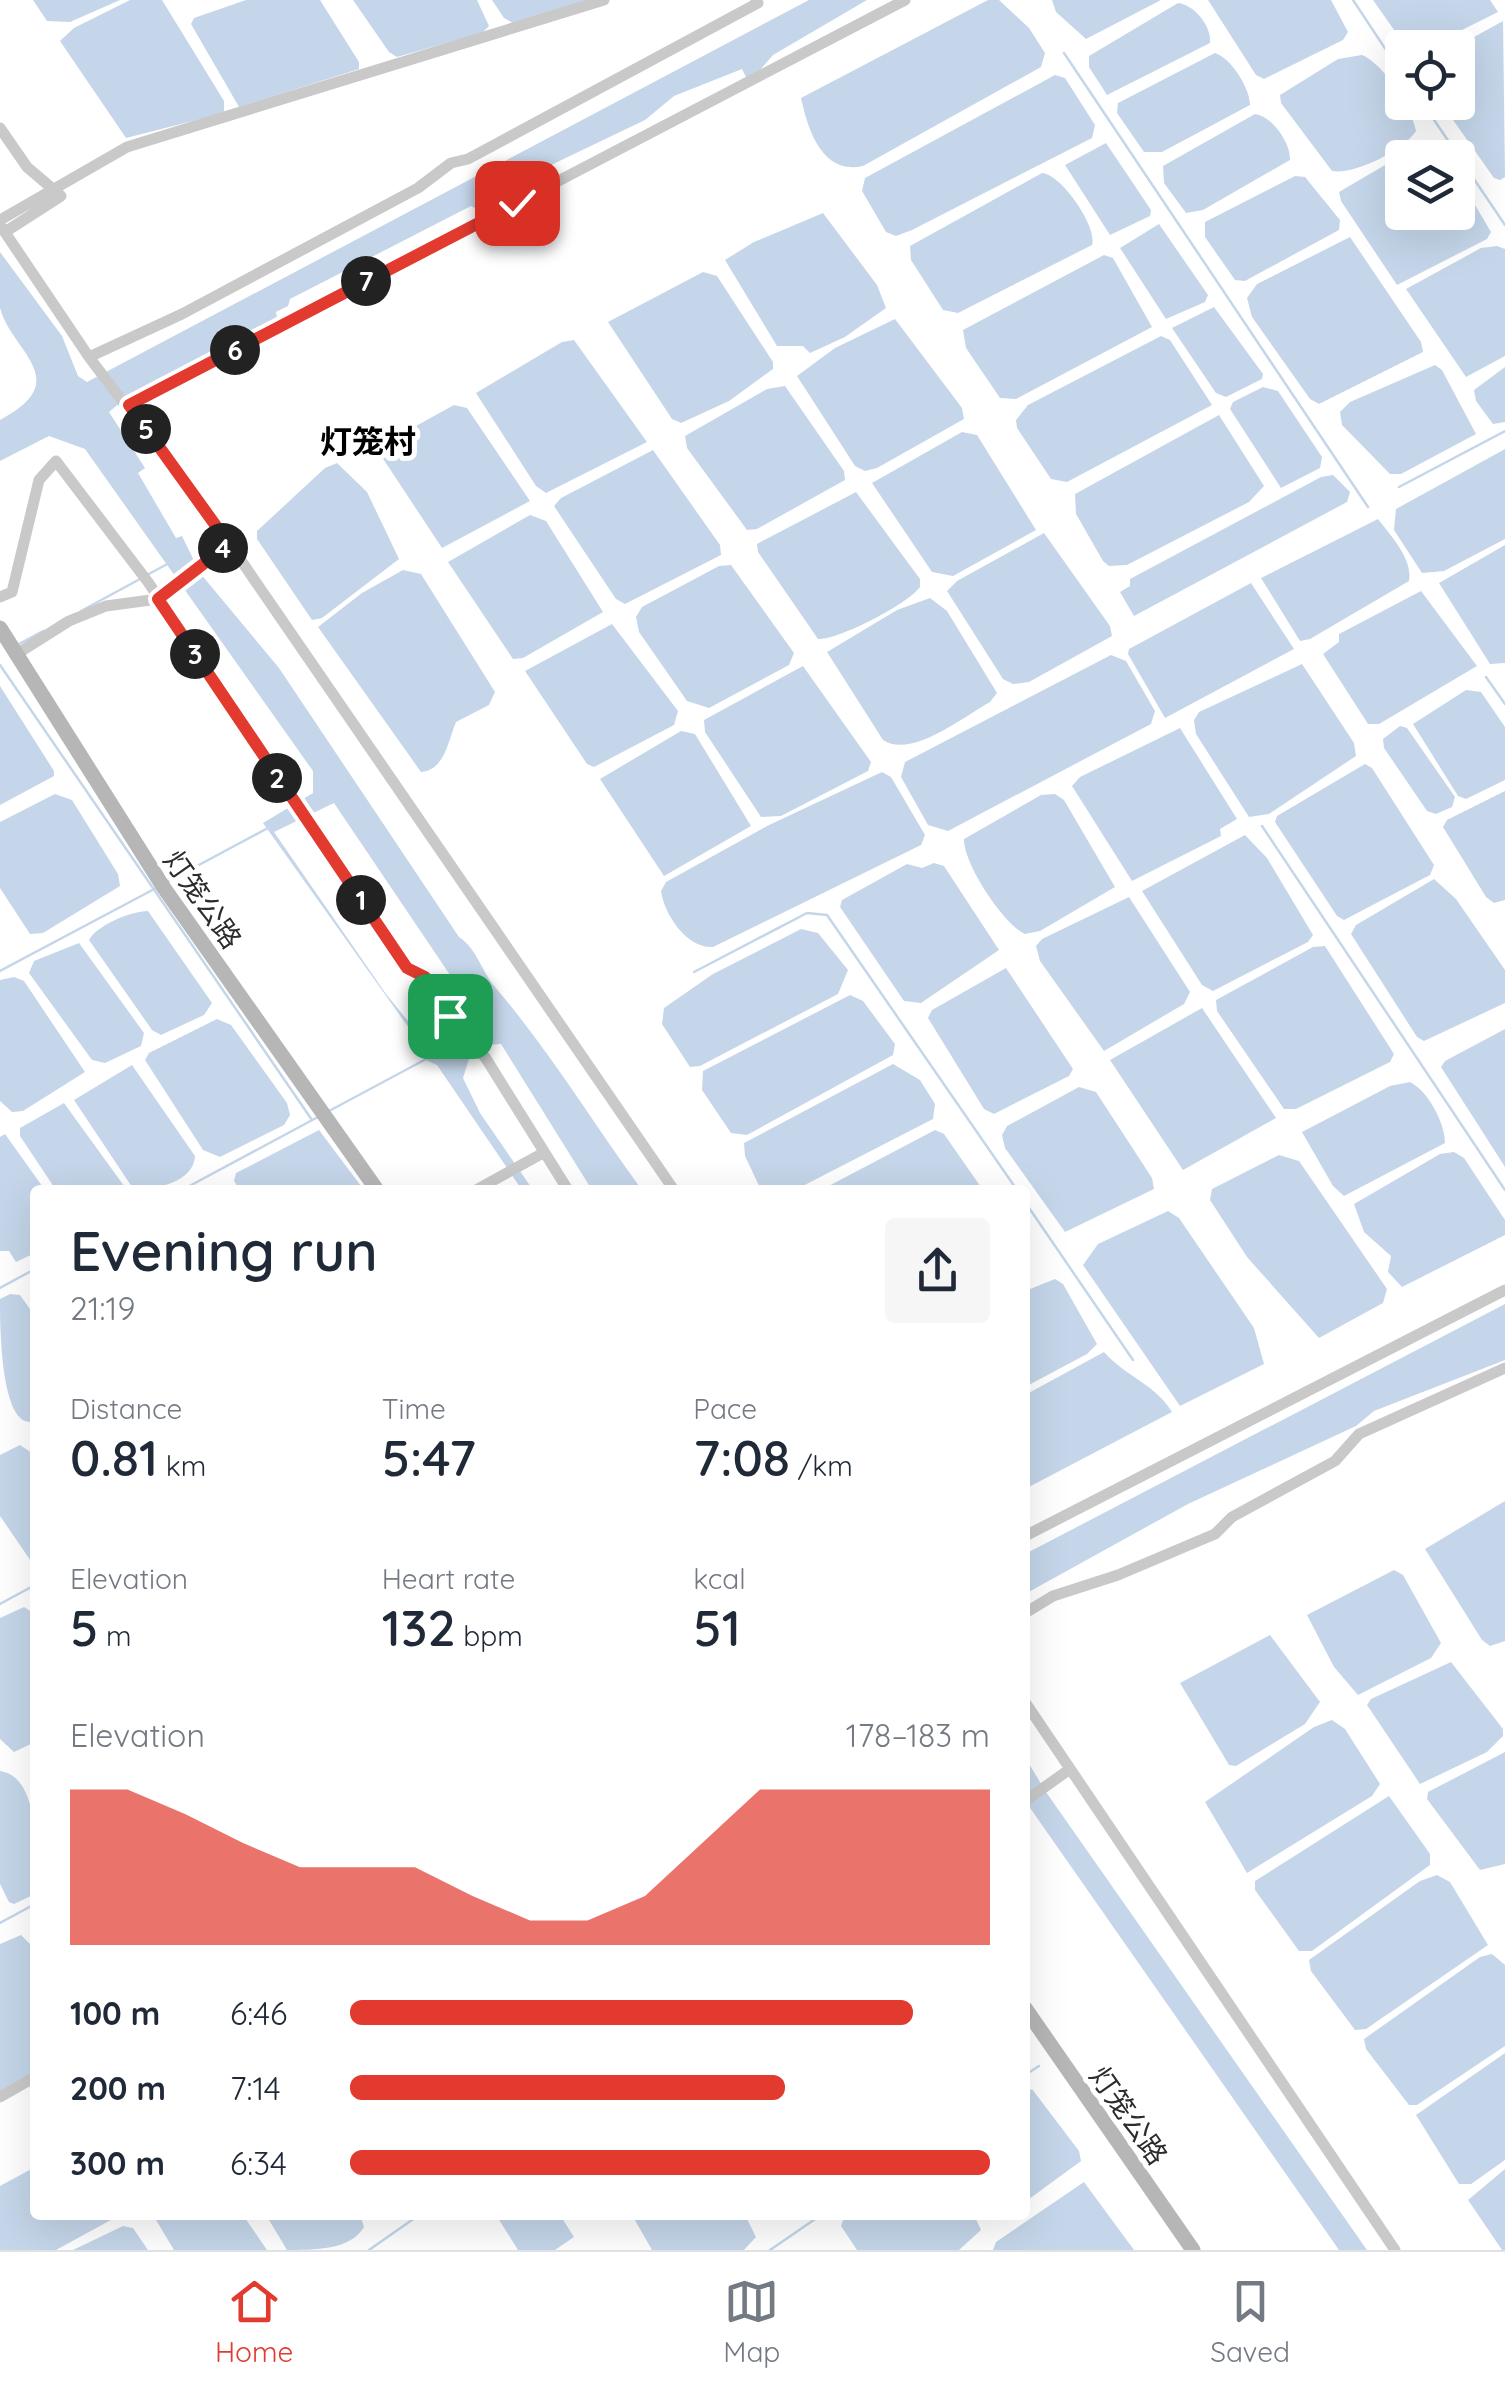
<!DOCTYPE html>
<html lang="en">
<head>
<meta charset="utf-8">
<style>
	:root { --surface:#fff; --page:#f6f6f7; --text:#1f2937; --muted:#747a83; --line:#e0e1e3; --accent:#e23a2f }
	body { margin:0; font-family:Quicksand,"Noto Sans SC",sans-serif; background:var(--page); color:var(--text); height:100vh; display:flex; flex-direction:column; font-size:38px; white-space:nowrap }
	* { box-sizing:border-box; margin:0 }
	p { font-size:32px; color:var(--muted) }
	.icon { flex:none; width:55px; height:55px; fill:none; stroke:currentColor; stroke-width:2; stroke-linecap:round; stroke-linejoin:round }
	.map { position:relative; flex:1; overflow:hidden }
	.side { position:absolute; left:30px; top:1185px; width:1000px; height:1035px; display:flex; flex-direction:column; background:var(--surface); border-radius:10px; box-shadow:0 10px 40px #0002 }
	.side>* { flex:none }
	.controls { position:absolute; left:1385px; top:30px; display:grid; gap:20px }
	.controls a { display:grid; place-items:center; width:90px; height:90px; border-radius:10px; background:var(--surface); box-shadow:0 10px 40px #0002; font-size:50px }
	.pin { position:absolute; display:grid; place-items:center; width:85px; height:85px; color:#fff; margin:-42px; border-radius:20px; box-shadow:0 5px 15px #0006 }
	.km { position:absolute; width:50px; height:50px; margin:-25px; border-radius:50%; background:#222; color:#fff; font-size:28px; line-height:50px; text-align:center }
	.round { display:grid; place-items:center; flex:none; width:105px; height:105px; border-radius:10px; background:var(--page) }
	.head { display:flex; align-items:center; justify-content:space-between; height:170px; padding:0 40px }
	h1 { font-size:55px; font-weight:600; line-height:75px }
	.metrics { display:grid; grid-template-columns:repeat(3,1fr); gap:15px; height:170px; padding:10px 40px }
	.metrics div { display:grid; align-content:center }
	.metrics b { font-size:50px; font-weight:600 }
	.metrics small { font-size:28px; font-weight:400 }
	.metrics p { font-size:28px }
	.chart { height:280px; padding:20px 40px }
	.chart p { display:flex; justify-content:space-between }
	.chart svg { width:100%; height:180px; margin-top:10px; fill:var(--accent); opacity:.7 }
	ul { padding:0 40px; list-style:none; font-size:32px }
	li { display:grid; grid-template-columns:160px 120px 1fr; align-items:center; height:75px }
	li i { height:25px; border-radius:12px; background:var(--accent) }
	.tab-bar { display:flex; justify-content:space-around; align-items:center; height:140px; border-top:2px solid var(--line); background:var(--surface); font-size:28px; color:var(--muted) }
	.tab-bar a { display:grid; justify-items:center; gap:5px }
	.tab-bar .on { color:var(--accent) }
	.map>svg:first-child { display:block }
</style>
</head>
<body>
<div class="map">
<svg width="1505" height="2250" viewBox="0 0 1505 2250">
	<rect width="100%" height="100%" fill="#fff"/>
	<path fill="#c5d6ea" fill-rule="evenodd" d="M33,0H120L70,22L47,21Z
		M130,0H162L224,101V113L126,138L60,41L74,28Z
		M246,0H320L359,62V69L239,107L191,24L194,18Z
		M353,0H477L489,26L482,33L397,57L389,52Z
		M492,0H587L513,23L504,18Z
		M809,0H867L773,55L749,83L742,69L674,96L645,120L524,178L525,187L477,209L471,206L290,299L288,306L276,312L279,328L268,331L259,326L207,356L206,361L122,401L109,412L145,468L138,473L176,538L182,536L200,573L279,668L459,937C477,949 481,970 495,987C549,1050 593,1123 642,1190H592L501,1044L473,1046L463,1078L480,1113L533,1190H522L437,1065L426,1060V1052L263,823L313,793V771L85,449L49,436L0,461V420C76,380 11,351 0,308C0,292 0,269 0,252L62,336L78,376L87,382ZM334,803L477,1015L430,1048L386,994L274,832Z
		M988,0H999L1029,28L1045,53L1041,67L863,166C822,175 808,130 801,98Z
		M1052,0H1161L1086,39L1056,12Z
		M1208,0H1331L1348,32L1343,40L1264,79L1256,75Z
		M1373,0H1490L1498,12L1428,47H1406Z
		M1178,3C1195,5 1212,27 1210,43L1107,95L1089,67V56Z
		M1503,21L1505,177L1500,180L1494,178L1441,103L1458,102L1456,47Z
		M1215,53C1231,58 1250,88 1250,105L1162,152H1144L1117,113L1118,103Z
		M1362,55C1384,64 1412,109 1416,131C1404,150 1355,175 1332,171L1281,103L1280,95L1338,59Z
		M1055,75L1065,78L1095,125L1092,138L912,230L896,236L886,232L862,191L865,178Z
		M1255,114C1272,116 1291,143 1290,160L1203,210L1186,213L1164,183L1163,166Z
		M1106,143L1151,210L1150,216L1110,235L1065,165Z
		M1430,143L1445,157L1402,158V212H1458V176L1491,232L1487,239L1397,285L1341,201L1339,192L1419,145Z
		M1042,173C1061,174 1098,227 1092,245L958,313L943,310L911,260L910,246Z
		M1295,176L1305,177L1340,220L1339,230L1245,281L1235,280L1205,237V222Z
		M823,213L877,285L886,308L845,337L810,353L803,346H777L725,260L754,242Z
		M1159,224L1208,295L1205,302L1166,319L1120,248Z
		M1350,237L1421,342L1423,352L1319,404L1310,399L1252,317L1247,298L1257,284Z
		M1497,246L1505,249V356L1466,377L1406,289L1481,248Z
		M1104,255L1113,258L1152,327L1016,399L1000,398L966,348L963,330Z
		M703,272L717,276L773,362V369L729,401L681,423L672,419L608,322Z
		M1214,307L1263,374L1262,379L1226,397L1216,393L1172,328Z
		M895,319L962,408L964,419L877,468L865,471L855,466L797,376L835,348Z
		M1161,336L1170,340L1212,405L1067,482L1051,479L1017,428L1016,420L1028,405Z
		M574,340L647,442L546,493L536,486L476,393L562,342Z
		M1435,365L1442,370L1476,434L1401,474H1390L1342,425L1340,412L1350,402Z
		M1505,367V422L1493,424L1476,401L1474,390Z
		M785,386L844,471L845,480L757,529L747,530L687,448L685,436L767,389Z
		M1263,387L1278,391L1322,457L1320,468L1281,488L1230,409L1233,402Z
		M454,405L467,408L530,501L442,548L376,448Z
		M1219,415L1264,486L1249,502L1127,565L1109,566L1103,561L1076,514L1075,494Z
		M962,432L977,435L1036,530L953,576L932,572L872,483Z
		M1505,449V539L1444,571L1422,573L1394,530L1396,509Z
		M653,450L720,545L721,555L625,604L616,599L554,506L561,498Z
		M337,463L367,492L399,559L322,618L312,620L257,539V531L325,468Z
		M1333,475L1350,492L1347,502L1134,616L1120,592L1130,586V579L1321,477Z
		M856,492L920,579V587C908,604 839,640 818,639L758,552L757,544Z
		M530,515L546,521L603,612L523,658L513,659L448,562Z
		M1378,519C1391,536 1413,559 1409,581L1310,639L1300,641L1261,578Z
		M1044,533L1110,626L1112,636L1029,682L1013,684L1003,679L947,591L957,581Z
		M1505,545V663L1490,664L1439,583Z
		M731,565L794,653L789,665L709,708L687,701L639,632L636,617L642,607L719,566Z
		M403,570L421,574L495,692L489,705L456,722C448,741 445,770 421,772L318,627L362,593Z
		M1251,583L1294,649L1165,718L1128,654L1129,649Z
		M1421,591L1477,666L1379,724H1368L1323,654L1339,642V634Z
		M930,598L947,611L997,693L990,702C963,717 911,759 883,740L827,652L897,610Z
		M612,624L678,711L674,725L594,767L587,764L525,671Z
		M1111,655L1126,661L1155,711L1151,724L948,831L928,825L901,777L905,762Z
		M1302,664L1354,743L1356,756L1269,814L1249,817L1196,734L1194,720L1199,712Z
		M803,666L871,762L868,771L781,816L761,817L705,732L704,720Z
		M0,686L54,771V776L0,805Z
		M1466,690L1481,692L1505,727V780L1466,799L1458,796L1413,724Z
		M1400,726L1407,728L1455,797L1452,807L1436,814L1427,811L1384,748L1383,739Z
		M1180,728L1237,819L1220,829L1221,836L1132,881L1072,786L1080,777Z
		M681,731L695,734L751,826L664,876L600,779Z
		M1365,764L1372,768L1434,865L1430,875L1344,920L1337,916L1275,822L1277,816Z
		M882,772L891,777L925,835L921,845L713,947C687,949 664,914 661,891L666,882L769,825Z
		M1505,791V900L1494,903L1486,897L1443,827L1447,820Z
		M55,794L72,800L118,874L120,886L43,933L30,934L0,888V822Z
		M1055,794L1064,800L1115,887L1040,931L1025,934C1004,925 963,863 964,839L1041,795Z
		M1245,835L1267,858L1313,935L1308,942L1213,991L1202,985L1142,891Z
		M934,863L944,866L999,950L921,1003L904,1001L840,907L842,900L907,864L922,868Z
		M1434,879L1456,899L1505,970V1003L1424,1041L1417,1037L1351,934L1356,925Z
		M1129,897L1190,992L1184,1004L1104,1051L1040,961L1036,946L1042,939Z
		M148,911L212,1003L204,1015L161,1035L152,1030L89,940C97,925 131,911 148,911Z
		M801,929L818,933L848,970L838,994L700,1066L690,1067L662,1024L664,1008L713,974Z
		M79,943L144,1033L141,1046L105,1063L92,1060L29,973L34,961Z
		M1325,946L1394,1054L1390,1062L1296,1109H1284L1217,1011L1216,1000L1313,947Z
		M1006,968L1073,1069L1069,1076L994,1114L984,1109L928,1018L932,1010Z
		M14,977L24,981L85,1072L23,1111L12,1112L0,1101V980Z
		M850,995L863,1001L895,1044L893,1055L747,1135L731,1133L702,1090L703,1071Z
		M1202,1008L1276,1118L1183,1170L1110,1060Z
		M217,1019L231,1025L287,1103L290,1115L284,1125L220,1157L203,1150L145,1060L149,1053Z
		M1505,1029V1167L1441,1067L1445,1061Z
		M893,1064L920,1080L935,1104L933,1119L795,1190H761L745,1156L744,1143Z
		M132,1065L195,1156C194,1182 155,1190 134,1190L74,1100Z
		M1410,1082C1428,1091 1445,1123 1445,1143L1344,1196L1333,1186L1302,1132L1390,1086Z
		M1079,1087L1096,1092L1152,1178L1154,1189L1065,1232L1005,1148L1002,1135L1007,1126Z
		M64,1103L127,1190H56L20,1136V1128Z
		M319,1130L364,1190H240L234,1181L236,1173Z
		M935,1130L944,1134L983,1190H821Z
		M5,1134L45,1190H35V1253L16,1262L9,1251H0V1137Z
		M1454,1152L1464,1158L1505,1220V1235L1402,1287L1388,1272L1391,1256L1364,1232L1354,1204L1440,1154Z
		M1279,1155L1299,1161L1387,1289L1383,1303L1319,1338L1247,1257L1210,1200L1212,1189Z
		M1168,1211L1179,1218L1254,1328L1264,1364L1180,1406L1083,1265L1098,1244Z
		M1055,1279L1063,1284L1097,1344L1087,1354L1025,1387V1291Z
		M10,1294L20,1295L35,1316V1421C0,1433 0,1323 0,1299Z
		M1505,1304V1360L1374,1411L1356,1426L1188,1504L1025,1594V1554Z
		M1104,1352C1126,1377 1154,1383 1172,1412L1025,1489V1395Z
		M20,1445L35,1455V1567L0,1516V1455Z
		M1505,1501V1641L1490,1646L1482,1640L1425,1549Z
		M1394,1570L1403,1575L1441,1643L1431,1658L1358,1695L1334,1667L1307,1615Z
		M24,1607L35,1614V1742L14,1752L0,1739V1618Z
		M1270,1635L1320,1702L1305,1724L1236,1766L1229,1765L1180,1683Z
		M1451,1662L1503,1729V1736L1487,1752L1420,1784L1367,1705L1371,1699Z
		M1332,1720L1345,1729L1380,1784L1372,1796L1247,1873L1205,1802L1314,1727Z
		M1505,1752V1864L1480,1870L1427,1799L1428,1792Z
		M1025,1757L1046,1792L1367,2250H1339L1028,1805Z
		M0,1771C43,1777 35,1863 35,1894L14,1904L9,1902L0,1884Z
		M1389,1796L1430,1854V1865L1312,1951H1299L1255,1890V1881Z
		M1437,1875L1450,1882L1488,1945L1366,2029L1355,2030L1311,1971L1309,1960L1420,1881Z
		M21,1935L35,1949V2076L0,2094V1944Z
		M1492,1954L1505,1965V2046L1417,2105H1409L1366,2049L1364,2039L1480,1957Z
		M1505,2053V2160L1471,2184H1459L1416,2115Z
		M1032,2089L1079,2151L1081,2161L1025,2202V2093Z
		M35,2167V2215H120L56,2250H0V2186Z
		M1505,2169V2250H1502L1468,2200Z
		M1084,2182L1134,2250H993L996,2242Z
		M153,2215H243L267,2250H174Z
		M266,2215H360L364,2227C351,2250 314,2250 287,2250Z
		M496,2215H560L574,2237L555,2250H518Z
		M632,2215H745L756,2237L744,2250H652Z
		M845,2215H974L981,2230L959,2250H857L841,2226Z
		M123,2226L133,2228L148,2250H73Z"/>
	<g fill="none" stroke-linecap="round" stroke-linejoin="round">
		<path stroke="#c5d6ea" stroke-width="2.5" d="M1353,0L1402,74
			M1064,53L1368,507
			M1422,102L1505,225
			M1399,487L1505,431
			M147,575L171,562
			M81,611L140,579
			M19,644L43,631
			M0,665L312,1120
			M1486,677L1505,704
			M1262,826L1505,1190
			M169,881L268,828
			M0,971L158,887
			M694,972L807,913L827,915L1017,1190
			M329,1111L428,1058
			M182,1190L318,1117
			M1025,1202L1133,1360
			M0,1288L35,1269
			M0,1604L35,1585
			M0,1923L35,1904
			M1025,2075L1039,2066
			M369,2250L419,2215
			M770,2250L821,2215"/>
		<path stroke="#c9c9c9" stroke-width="11" d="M0,128L27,167L61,196L5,232
			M0,220L127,147L604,0
			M0,225L89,357L229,543L674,1190
			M89,357L182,314L418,188L451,163L468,159L758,3L756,0
			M129,405L905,0
			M0,597L12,592L39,480L56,461L148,582L407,968L425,977L463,1039L485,1057L568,1190
			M15,655L69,621L106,606L158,599L229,543
			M476,1190L543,1153
			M1025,1536L1505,1290
			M1025,1613L1053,1596L1118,1575L1215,1534L1232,1517L1335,1461L1359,1434L1505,1368
			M1025,1702L1395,2250
			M1025,1801L1070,1769
			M0,2097L35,2077"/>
		<path stroke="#b6b6b6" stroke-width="15" d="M0,628L164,888L377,1190
			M1025,2008L1193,2250"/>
	</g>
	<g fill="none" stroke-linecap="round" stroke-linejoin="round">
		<defs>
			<path id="route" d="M450,1016L425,977L407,968L158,599L229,544L129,405L517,203"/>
		</defs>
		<use href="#route" stroke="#fff" stroke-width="20"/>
		<use href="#route" stroke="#e23a2f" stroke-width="12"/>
	</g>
	<g text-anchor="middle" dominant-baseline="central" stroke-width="10" stroke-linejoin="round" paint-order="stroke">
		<g font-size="28" fill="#2c2c2c" stroke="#fff">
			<text transform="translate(203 899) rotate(55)">灯笼公路</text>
			<text transform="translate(1129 2115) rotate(55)">灯笼公路</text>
		</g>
		<g font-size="32" font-weight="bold" fill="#000" stroke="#fff">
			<text x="368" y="441">灯笼村</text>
		</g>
	</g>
</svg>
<div class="controls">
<a><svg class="icon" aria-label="locate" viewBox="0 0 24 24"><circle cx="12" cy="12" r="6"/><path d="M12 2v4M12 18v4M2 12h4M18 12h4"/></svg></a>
<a><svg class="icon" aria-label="layers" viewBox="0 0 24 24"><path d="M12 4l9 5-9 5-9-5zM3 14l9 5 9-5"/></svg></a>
</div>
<div class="pin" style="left:450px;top:1016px;background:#1e9e55"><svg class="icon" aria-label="arrive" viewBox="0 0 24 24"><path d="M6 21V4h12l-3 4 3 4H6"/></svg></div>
<div class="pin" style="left:517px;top:203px;background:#d93025"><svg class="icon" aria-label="check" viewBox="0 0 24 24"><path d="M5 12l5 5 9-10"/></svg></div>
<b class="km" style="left:361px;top:900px">1</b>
<b class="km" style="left:277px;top:778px">2</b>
<b class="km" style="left:195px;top:654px">3</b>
<b class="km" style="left:223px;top:548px">4</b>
<b class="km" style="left:146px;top:429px">5</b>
<b class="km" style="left:235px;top:350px">6</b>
<b class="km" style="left:366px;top:281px">7</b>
<section class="side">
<div class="head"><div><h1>Evening run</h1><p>21:19</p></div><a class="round"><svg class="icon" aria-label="share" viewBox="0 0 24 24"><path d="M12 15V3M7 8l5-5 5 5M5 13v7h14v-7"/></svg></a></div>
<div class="metrics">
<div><p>Distance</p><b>0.81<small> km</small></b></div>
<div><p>Time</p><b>5:47</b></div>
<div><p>Pace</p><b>7:08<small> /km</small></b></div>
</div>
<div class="metrics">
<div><p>Elevation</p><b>5<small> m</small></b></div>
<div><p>Heart rate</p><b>132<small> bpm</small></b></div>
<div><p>kcal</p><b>51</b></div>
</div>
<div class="chart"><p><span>Elevation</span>178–183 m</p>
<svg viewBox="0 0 160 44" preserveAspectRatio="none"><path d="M0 44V6L10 6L20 12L30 19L40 25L50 25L60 25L70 32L80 38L90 38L100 32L110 19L120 6L130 6L140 6L150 6L160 6V44z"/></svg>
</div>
<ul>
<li><b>100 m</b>6:46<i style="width:88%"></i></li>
<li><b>200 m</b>7:14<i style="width:68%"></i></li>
<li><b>300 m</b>6:34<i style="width:100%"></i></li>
</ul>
</section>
</div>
<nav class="tab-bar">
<a class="on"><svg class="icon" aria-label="home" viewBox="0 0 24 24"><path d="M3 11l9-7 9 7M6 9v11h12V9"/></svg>Home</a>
<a><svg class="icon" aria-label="map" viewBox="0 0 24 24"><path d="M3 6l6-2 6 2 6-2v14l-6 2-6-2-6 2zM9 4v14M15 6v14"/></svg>Map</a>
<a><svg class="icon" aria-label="saved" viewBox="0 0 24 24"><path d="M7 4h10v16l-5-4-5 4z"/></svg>Saved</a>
</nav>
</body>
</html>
